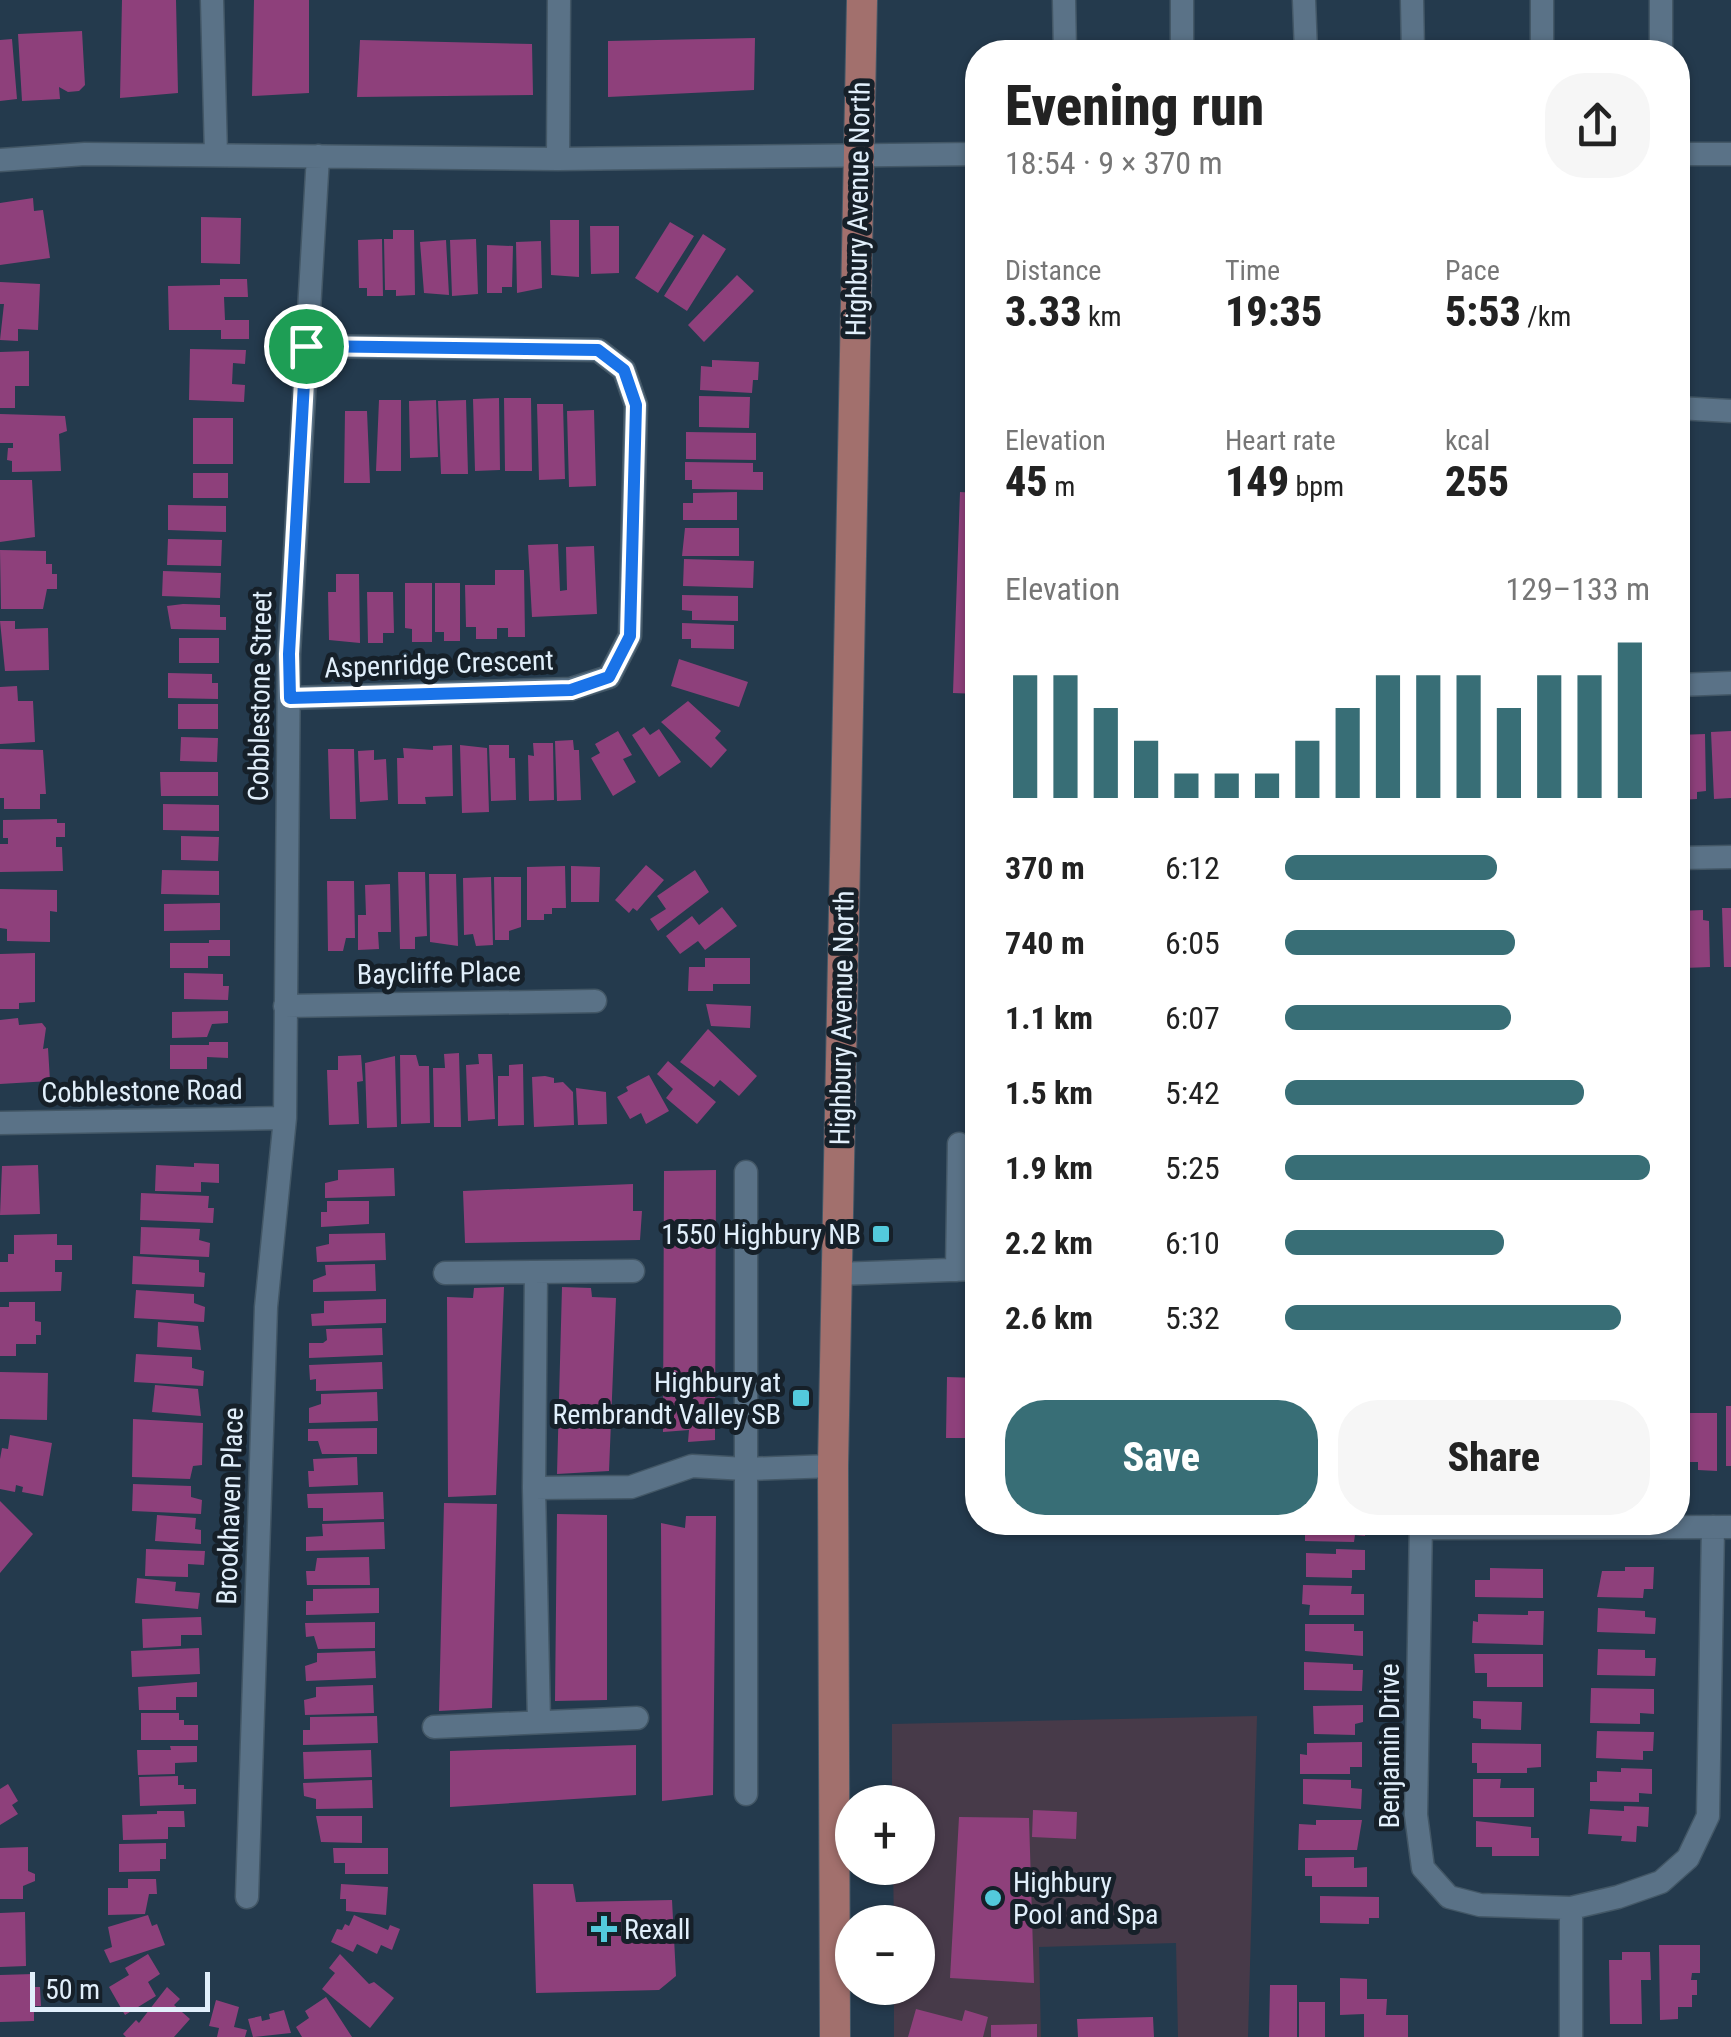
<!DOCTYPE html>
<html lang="en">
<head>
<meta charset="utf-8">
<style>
	:root { --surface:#fff; --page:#f6f6f6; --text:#222; --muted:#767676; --accent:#386e76 }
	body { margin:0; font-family:"Roboto Condensed",sans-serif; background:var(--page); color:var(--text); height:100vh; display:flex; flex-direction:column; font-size:38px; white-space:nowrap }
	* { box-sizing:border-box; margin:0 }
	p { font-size:32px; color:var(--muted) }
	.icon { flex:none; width:55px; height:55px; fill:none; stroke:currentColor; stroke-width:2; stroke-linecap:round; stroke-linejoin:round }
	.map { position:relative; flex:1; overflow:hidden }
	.details { position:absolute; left:965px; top:40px; width:725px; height:1495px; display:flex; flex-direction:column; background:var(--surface); border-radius:40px; box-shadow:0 2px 8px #0004 }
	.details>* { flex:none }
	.controls { position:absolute; left:835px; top:1785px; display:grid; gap:20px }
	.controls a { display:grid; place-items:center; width:100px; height:100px; border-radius:50%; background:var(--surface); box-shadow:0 2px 8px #0004; font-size:50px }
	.scale { position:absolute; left:30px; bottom:25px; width:180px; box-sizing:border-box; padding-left:10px; border:5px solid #e1effb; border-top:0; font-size:28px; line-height:35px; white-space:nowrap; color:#e1effb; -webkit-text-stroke:8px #162029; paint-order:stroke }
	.pin { position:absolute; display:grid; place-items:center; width:85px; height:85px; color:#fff; margin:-42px; border:5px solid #fff; border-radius:50%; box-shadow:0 2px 10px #0007 }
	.round { display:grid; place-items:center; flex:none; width:105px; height:105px; border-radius:40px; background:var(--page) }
	.summary { display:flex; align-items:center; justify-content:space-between; height:170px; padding:0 40px }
	h1 { font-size:55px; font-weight:800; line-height:75px }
	.figures { display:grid; grid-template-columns:repeat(3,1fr); gap:15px; height:170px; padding:10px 40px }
	.figures div { display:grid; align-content:center }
	.figures b { font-size:42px; font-weight:800 }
	.figures small { font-size:28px; font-weight:400 }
	.figures p { font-size:28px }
	.chart { height:280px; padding:20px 40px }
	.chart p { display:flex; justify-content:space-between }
	.chart svg { width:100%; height:180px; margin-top:10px; stroke:var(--accent); stroke-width:6 }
	.primary-button { display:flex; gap:20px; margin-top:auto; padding:20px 40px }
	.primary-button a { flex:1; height:115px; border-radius:40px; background:var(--accent); color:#fff; font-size:40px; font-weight:800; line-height:115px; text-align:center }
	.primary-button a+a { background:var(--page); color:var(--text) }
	ul { padding:0 40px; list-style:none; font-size:32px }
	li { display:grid; grid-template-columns:160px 120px 1fr; align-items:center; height:75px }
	li i { height:25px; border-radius:12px; background:var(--accent) }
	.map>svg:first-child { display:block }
</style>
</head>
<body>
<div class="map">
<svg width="1731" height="2037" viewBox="0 0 1731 2037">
	<rect width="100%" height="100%" fill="#243a4d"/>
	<path fill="#473a49" d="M1257,1716L1248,2037H1178L1176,1943L1039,1947L1041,2037H894V1988H918V1922H894L893,1868H918V1802H892V1724Z"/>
	<path fill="#8e407b" d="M122,0H176L178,93L120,98Z
		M254,0H309V93L252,96Z
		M82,31L85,85L79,91L68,92L59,87L60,99L22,101L18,34Z
		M755,38L754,90L608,97V41Z
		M12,39L17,99L0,101V40Z
		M360,40L532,44L533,95L357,97Z
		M33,198L34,211L43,210L50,258L0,265V203Z
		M201,217L241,218L240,264L201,263Z
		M550,220H579V277L551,275Z
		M670,222L694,236L658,293L635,278Z
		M590,226H619V273L591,274Z
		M393,230H414L415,295L396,296V290H385L384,239H393Z
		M703,234L726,249L687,311L664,296Z
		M382,239L383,296H367V288H359L358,240Z
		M476,239L478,294L452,296L450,240Z
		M446,240L449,295L424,293L420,242Z
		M541,241L542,288L517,293L516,242Z
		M487,245L513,246L512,287H502V293H487Z
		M737,275L754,291L704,342L688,325Z
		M220,279H247L248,297H224L225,320H249V339H221V330H169L168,286L220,285Z
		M0,282L40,284L38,330L18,329V341L0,340L4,304H0Z
		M190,349L246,350L245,364L233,363L232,384L245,385L244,402L189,400Z
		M29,351V386H15V408H0V352Z
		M712,360L759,362L758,380H753L752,393L700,390L701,366L712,367Z
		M699,396L750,397L749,428L699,427Z
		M499,398L500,470L475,471L473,399Z
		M504,398H531L532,471H505Z
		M379,400H401V471H376Z
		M436,400L438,457L410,458L409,401Z
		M466,400L468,474H441L438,401Z
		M537,404H563L565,479L539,480Z
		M594,410L596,486L569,487L567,411Z
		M345,411H367L370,483H344Z
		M0,414L65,416L67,431L59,434L61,471L12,472V461L7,460L8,448H13V443H0Z
		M193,418H233V464H193Z
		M686,432L756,433V460L686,459Z
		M685,462L753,463V472H763V490L692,489V480H685Z
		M193,473H228V498H193Z
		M0,480H32L35,537L0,542Z
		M737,492V520H683V503H693V493Z
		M960,492L978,493V694L953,693Z
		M168,505L226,506V532L168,530Z
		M685,528H739V556H682Z
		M168,539L222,540L221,566L167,565Z
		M558,544L560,591L567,590L566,547L594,546L597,614L532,617L528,545Z
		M0,550L46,551V564H52V574H57V589H47L43,609H1Z
		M684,559L754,561L753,588L683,586Z
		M495,570H524L525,637H508V628H497V639H476V627H466L465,585H495Z
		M163,571L221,573L220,598L162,596Z
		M336,574H359L360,643L329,640L328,592H336Z
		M405,583H432V642H412V629L405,628Z
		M435,583H460V641H444V632H435Z
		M367,592H393L394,633H383V643H368Z
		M682,595L738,596V621L692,620V611L682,610Z
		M183,604L220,605V617H226V630L171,629L167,606Z
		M0,621H15V629L48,628L49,670L5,671Z
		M682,623L734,625V649L691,648V639H682Z
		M179,638H219V663H179Z
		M679,659L748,682L739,707L671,686Z
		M168,673L212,674V683H218V699L168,698Z
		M17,686L18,701H33L35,742L0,744V687Z
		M688,701L721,731L715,738L727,750L711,768L661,722Z
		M178,704H218V729H178Z
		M644,727L650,735L659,729L681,762L659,777L632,735Z
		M618,731L632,755L623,759L636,782L613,796L591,758L600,753L595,744Z
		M1731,731V798L1714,799L1711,732Z
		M1705,734L1706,791L1697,792V799L1678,800V735Z
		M181,737L218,738L217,762L180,761Z
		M573,740L574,750H579L581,800L557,801L555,741Z
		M533,743H553L554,800L529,801L528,755L534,756Z
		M452,745L453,796L425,797L426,804H398L397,758H404L403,748L433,750V746Z
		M460,745L487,748L489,812L462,813Z
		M489,745H509V758H515L516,800L491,801Z
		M0,749L43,750L46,794H40V809H4V798H0Z
		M328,749H354L356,819H330Z
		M374,750V760L386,759L388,800L360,802L358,751Z
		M160,772H218V796H161Z
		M163,804L219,805V831L163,830Z
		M57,819V823H65V837H56V847H62L63,871L0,872V844H8V838H3V820Z
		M181,836L219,837L218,861L181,860Z
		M646,865L664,880L637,911L633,908L629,913L615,900Z
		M565,866L566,908H552V914H544V920H527V867Z
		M571,866L600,867L599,902H571Z
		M162,870L219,871V895L161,894Z
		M695,870L709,892L658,931L650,919L666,909L657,896Z
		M398,872H425L427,936L415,937V949H400Z
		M429,874H456L458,946L430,942Z
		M491,877L493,945L476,946L473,934L464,935L463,878Z
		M494,877H521V927L509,931V940H495Z
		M327,881H354L355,938H346L343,951H328Z
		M390,884L391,932H378L379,949L358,950V915H366L365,885Z
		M0,889L57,890V912L50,911V942L7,941V929L0,928Z
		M220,903V930L164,931V904Z
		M722,907L737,926L705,950L698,941L680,954L666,936L692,916L699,925Z
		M1722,908H1731V967H1724Z
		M1703,910V920L1709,921L1710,967L1684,968L1678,911Z
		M209,940H230V956H208V968H170V943H209Z
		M35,953V1002L19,1003V1009H0V954Z
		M705,958H750V984H713V991H688L689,967H705Z
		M184,973L223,974V986H229L228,1000L184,999Z
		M706,1004L751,1006L750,1028L711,1026Z
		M228,1011V1023L212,1024L207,1037L172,1038V1012Z
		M18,1018L19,1025L42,1023L46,1028L43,1049L48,1048L50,1081L0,1084V1020Z
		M708,1029L757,1076L739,1096L720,1080L714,1087L680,1062Z
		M209,1042H228V1058L207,1057V1069H170V1045H209Z
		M459,1053L461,1127H434L433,1068H445L444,1054Z
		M478,1054H492L495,1119L468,1121L466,1065L479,1064Z
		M361,1055L363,1081L357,1082L359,1124L329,1125L327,1070H338V1056Z
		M400,1055H416L419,1066H429L430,1123L401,1124Z
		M395,1056L397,1127L367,1128L365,1063Z
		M668,1061L716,1102L697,1124L666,1098L673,1089L657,1074Z
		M523,1064L524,1125L498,1126V1076H509V1065Z
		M649,1075L669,1111L646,1124L641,1113L630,1119L617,1097L628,1091L626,1087Z
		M545,1076L554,1078V1083L563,1082L573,1092L574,1125L534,1127L532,1077Z
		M576,1088L606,1092L607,1124L578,1125Z
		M194,1163L219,1164V1183L201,1182V1192L155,1191L156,1165L194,1167Z
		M38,1165L40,1214L0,1215L2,1166Z
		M394,1168L395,1196L325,1198V1183L338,1180V1170Z
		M716,1170L715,1440L688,1442L689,1430L663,1432L664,1171Z
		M633,1184V1211H642L640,1240L465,1243L463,1191Z
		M141,1193L209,1196L208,1208H214L213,1223L140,1220Z
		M327,1201H369V1224L321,1227V1212H327Z
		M141,1227L200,1229L199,1240L210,1243L209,1257L140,1254Z
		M385,1233L386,1260L317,1262L316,1247L329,1244V1234Z
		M57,1234V1245H72V1260H55V1272H62L61,1291L0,1292V1262H8V1254H14V1235Z
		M133,1256L199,1260V1272L205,1273L204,1287L132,1284Z
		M375,1264L376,1291L313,1292V1280L326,1275L325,1265Z
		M504,1287L496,1495L448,1497L447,1297L473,1298L474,1288Z
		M562,1287L591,1288L592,1297L616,1298L609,1471L557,1474Z
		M136,1290L194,1294V1303L205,1307L204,1322L134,1318Z
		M386,1299V1323L312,1326L311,1314L324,1313V1301Z
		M9,1302H35V1321L41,1322V1335H36V1344H16V1356H0V1307H9Z
		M158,1322L198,1326L201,1350L157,1347Z
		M382,1328L383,1355L309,1358V1343H323L327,1340L326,1329Z
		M136,1354L192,1357V1368L204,1371L203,1386L134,1382Z
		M382,1362L383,1389L316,1391V1379L310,1380L309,1365Z
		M0,1372L48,1373L47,1420L0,1419Z
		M947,1377L978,1378L977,1438H946Z
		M155,1385L198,1389L201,1416L152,1412Z
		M377,1392L378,1421L309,1423V1408L321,1404V1394Z
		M1726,1406H1731V1466H1726Z
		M1689,1413H1717V1471L1698,1470V1462H1683V1448H1689Z
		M133,1419L203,1423L202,1465L193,1466L190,1479L132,1477Z
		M377,1428V1454H322L318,1441H308V1429Z
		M10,1435L52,1443L43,1496L22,1492L23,1487L16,1485L15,1492L0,1489V1459L2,1448L8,1449Z
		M357,1457L358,1485L309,1487L308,1471H314L313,1459Z
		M133,1484L191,1486V1497L202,1500L201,1514L132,1511Z
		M383,1492L384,1519L323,1521V1508H308L307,1494Z
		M0,1501L33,1534L0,1573Z
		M444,1503L497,1504L492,1708L439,1711Z
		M557,1514L607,1515V1700L555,1701Z
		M157,1515L196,1518L195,1529L201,1530V1544L155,1541Z
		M686,1516H716L713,1795L662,1801L661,1523L685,1528Z
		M384,1522L385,1549L306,1551V1537L323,1536L322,1524Z
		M1305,1522H1365V1536L1355,1535L1354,1542L1305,1541Z
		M146,1549L205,1551L204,1565L188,1564V1577L145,1576Z
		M1336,1549L1365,1550V1570H1352V1578L1306,1577V1553L1336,1554Z
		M369,1557L370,1585H307L306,1571H315L317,1558Z
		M1625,1567H1654L1653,1589H1644L1643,1598L1597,1597L1602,1571H1625Z
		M1490,1568L1543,1569V1598L1475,1597V1580H1490Z
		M137,1578L176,1582L175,1591L200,1593L198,1609L135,1603Z
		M1303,1585L1352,1586L1351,1594H1364V1615H1309L1310,1605L1302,1604Z
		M379,1588V1613L306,1615V1601H313V1589Z
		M1598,1608L1645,1611V1617L1656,1618L1655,1634L1597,1632Z
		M1528,1611H1544L1543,1645L1472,1643L1473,1621L1478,1622V1614L1528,1615Z
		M201,1617L202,1635H181V1646L143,1648L142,1619Z
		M375,1622V1648L318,1649L314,1636L306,1637L305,1623Z
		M1305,1624H1354V1631H1363V1656L1305,1651Z
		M199,1648L200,1674L132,1677L131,1651Z
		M1598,1649L1645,1650V1658H1656L1655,1676L1597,1675Z
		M375,1651L376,1678L306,1681L305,1666L317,1662V1653Z
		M1474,1654H1543V1687H1487V1673H1475Z
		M1304,1662L1353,1664V1670H1363L1362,1691L1304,1690Z
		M197,1682V1697H176V1710H139L138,1687Z
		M373,1685L374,1713L305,1715L304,1700L316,1697V1687Z
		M1591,1688L1654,1689V1714L1640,1713V1724L1590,1723Z
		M1473,1701L1522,1702L1521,1730L1481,1729V1719L1473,1718Z
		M1363,1705V1722L1355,1724V1735L1314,1734L1313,1706Z
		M141,1713H179V1720H184V1725H198V1740H141Z
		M377,1716L378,1743L303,1745V1730H310V1717Z
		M1597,1731L1654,1732L1653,1751H1643V1760L1596,1758Z
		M1362,1742V1767H1350V1774H1300V1754L1307,1755V1743Z
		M1472,1743L1541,1744V1767L1527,1768V1773H1477V1763H1472Z
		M636,1745V1795L450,1807V1751Z
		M170,1746H197V1762L175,1763V1774L138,1775L137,1750H171Z
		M371,1750L372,1777L304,1779L303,1752Z
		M1621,1768L1652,1769V1794L1639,1793V1802L1590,1801V1782H1597V1771L1621,1772Z
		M178,1776V1785H184V1789H196V1804L140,1806L139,1777Z
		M1303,1779L1351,1780V1788L1362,1789L1361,1809L1303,1804Z
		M1473,1779H1501L1500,1788H1534V1817H1473Z
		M372,1780L373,1808L316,1809V1799L304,1796L303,1783Z
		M8,1784L18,1801L12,1805L18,1814L0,1825V1789Z
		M1624,1806L1649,1807L1648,1827L1637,1826L1636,1842L1621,1841L1622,1836L1588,1834L1590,1809L1624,1811Z
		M1033,1810L1077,1812L1076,1839L1032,1837Z
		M157,1811H184L185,1827H168V1839L123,1840L122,1815L157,1814Z
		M316,1816H362V1843L321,1842Z
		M959,1817L1029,1818L1034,1983L950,1978Z
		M1316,1820H1362L1357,1850H1298L1299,1824L1316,1825Z
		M1476,1821L1531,1827V1838H1539V1856H1492V1847H1476Z
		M166,1843V1859H160V1871L119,1872V1844Z
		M28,1847V1871L35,1874V1881L23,1886V1899H0V1848Z
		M333,1848H388V1874H345V1863H334Z
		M1354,1857V1868L1367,1867V1887H1312V1876H1305V1858Z
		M128,1879H156L157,1894H149L145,1914L108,1915V1888H128Z
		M341,1884L388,1887L386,1915L346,1911V1899H340Z
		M533,1884H573L576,1902L672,1900L676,1976L659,1990L536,1993Z
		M1320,1896L1379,1897V1918H1369V1924L1320,1923Z
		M25,1912L26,1966L0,1967V1913Z
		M148,1915L152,1926L157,1924L165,1945L110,1963L104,1950L112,1947L108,1927Z
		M354,1915L388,1930L390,1925L400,1929L392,1950L381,1945L377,1954L357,1944L353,1952L331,1942L337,1929L342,1930L345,1924L349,1926Z
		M1659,1945H1700V1973H1692L1691,1980H1697V1995H1692V2007H1678V2019L1660,2020Z
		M1622,1952H1650L1651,1980H1641L1642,2024H1610L1609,1960H1622Z
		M148,1954L160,1974L148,1982L156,1996L125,2015L109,1987L129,1975L125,1968Z
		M340,1954L369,1984L374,1982L394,1998L370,2028L322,1989L335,1973L329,1968Z
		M34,1974V1987H40L41,2006H34V2021L0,2022V1975Z
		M1340,1978L1367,1979V1999H1387L1386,2015H1408V2037H1364V2014L1340,2015Z
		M1270,1985H1297V2037H1269Z
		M167,1987L180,1999L174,2005L190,2019L174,2037H126L123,2034L136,2020L139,2023Z
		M326,1997L352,2037H302L296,2027L309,2018L305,2011Z
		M216,2000L239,2007L234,2027L247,2030L245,2037H217L219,2028L209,2026Z
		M1299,2002H1325V2037H1299Z
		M916,2009L962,2021L965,2010L988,2017L983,2037H908Z
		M284,2010L291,2033L253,2037L248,2019L261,2016L262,2021L270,2019L269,2014Z
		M1153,2017L1154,2037H1078L1077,2019Z
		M1037,2024V2037H991V2025Z"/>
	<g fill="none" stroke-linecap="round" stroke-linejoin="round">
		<defs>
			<path id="minor" d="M212,0L216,155
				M1064,0L1065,52
				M1304,0L1306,52
				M1412,0L1413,52
				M1661,0V52
				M1182,52V0
				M1542,52V0
				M1678,154H1731
				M558,159L559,0
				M0,160L85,154L558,159L978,154
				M1678,408L1731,411
				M1678,685L1731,683
				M290,698L571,689L609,677L630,636L636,405L624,370L598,350L306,346
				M1678,858L1731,857
				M285,1006L595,1001
				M0,1123L285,1118
				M746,1172V1794
				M957,1270L959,1144
				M536,1272L534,1488L539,1722
				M445,1273L633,1271
				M837,1274L978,1269
				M534,1488L631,1487L692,1466L746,1469L833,1466
				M1421,1522L1416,1815L1423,1868L1449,1897L1480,1905L1571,1908L1618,1897L1661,1882L1688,1858L1708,1816L1713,1527
				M1421,1528L1731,1527
				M434,1727L637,1718
				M247,1897L266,1307L285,1118L289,654L318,156
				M1571,2037V1908"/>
			<path id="major" d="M835,2037L833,1466L862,0"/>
		</defs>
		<use href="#minor" stroke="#435766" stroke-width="25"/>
		<use href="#major" stroke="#435766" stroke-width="32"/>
		<use href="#minor" stroke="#5a7287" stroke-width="22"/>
		<use href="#major" stroke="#a2706d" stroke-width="30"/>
	</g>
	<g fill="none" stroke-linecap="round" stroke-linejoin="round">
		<defs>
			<path id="route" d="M306,346L598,350L624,370L636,405L630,636L609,677L571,690L290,698L289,654Z"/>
		</defs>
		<use href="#route" stroke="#fff" stroke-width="20"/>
		<use href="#route" stroke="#1a73e8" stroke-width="12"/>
	</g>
	<g fill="#53cadc" stroke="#162029" stroke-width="4">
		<rect x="871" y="1224" width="20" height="20" rx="5"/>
		<rect x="791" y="1388" width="20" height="20" rx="5"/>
		<circle cx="993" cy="1898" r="10"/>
		<path d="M599 1914h10v10h10v10h-10v10h-10v-10h-10v-10h10z"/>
	</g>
	<g text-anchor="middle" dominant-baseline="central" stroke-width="10" stroke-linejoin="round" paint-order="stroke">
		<g font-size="28" fill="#e1effb" stroke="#162029">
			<text transform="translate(858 209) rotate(-89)">Highbury Avenue North</text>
			<text transform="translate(439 664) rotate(-2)">Aspenridge Crescent</text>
			<text transform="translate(260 696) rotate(-89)">Cobblestone Street</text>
			<text transform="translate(439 973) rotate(-1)">Baycliffe Place</text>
			<text transform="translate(842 1018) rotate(-89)">Highbury Avenue North</text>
			<text transform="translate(142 1091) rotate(-1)">Cobblestone Road</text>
			<text transform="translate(230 1506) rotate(-88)">Brookhaven Place</text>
			<text transform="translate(1389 1746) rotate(-90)">Benjamin Drive</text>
		</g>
		<g font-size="28" fill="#e1effb" stroke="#162029" text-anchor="end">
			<text x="861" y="1234">1550 Highbury NB</text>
			<text x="781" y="1382">Highbury at<tspan x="781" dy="32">Rembrandt Valley SB</tspan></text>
			<text x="1013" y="1882" text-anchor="start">Highbury<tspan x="1013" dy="32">Pool and Spa</tspan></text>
			<text x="624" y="1929" text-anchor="start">Rexall</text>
		</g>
	</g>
</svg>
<div class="controls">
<a>+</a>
<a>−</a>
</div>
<div class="scale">50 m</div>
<div class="pin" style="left:306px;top:346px;background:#1e9e55"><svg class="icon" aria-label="arrive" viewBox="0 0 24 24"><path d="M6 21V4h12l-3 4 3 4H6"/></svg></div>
<section class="details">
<div class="summary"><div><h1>Evening run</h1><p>18:54 · 9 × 370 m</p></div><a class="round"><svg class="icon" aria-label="share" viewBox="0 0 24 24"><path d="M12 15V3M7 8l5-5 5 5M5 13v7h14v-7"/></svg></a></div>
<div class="figures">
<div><p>Distance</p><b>3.33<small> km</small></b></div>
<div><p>Time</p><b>19:35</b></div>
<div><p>Pace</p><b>5:53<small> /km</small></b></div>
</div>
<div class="figures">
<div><p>Elevation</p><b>45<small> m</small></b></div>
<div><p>Heart rate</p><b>149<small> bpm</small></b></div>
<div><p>kcal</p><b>255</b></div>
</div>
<div class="chart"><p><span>Elevation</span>129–133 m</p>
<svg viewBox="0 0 160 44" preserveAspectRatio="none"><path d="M5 44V14M15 44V14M25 44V22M35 44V30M45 44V38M55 44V38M65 44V38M75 44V30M85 44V22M95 44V14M105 44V14M115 44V14M125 44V22M135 44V14M145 44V14M155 44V6"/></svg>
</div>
<ul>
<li><b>370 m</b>6:12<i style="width:58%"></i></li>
<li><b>740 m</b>6:05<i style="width:63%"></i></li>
<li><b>1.1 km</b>6:07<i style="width:62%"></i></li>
<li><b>1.5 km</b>5:42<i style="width:82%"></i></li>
<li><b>1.9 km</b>5:25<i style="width:100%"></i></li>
<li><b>2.2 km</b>6:10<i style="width:60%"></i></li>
<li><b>2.6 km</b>5:32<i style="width:92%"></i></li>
</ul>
<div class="primary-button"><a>Save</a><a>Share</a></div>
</section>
</div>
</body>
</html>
